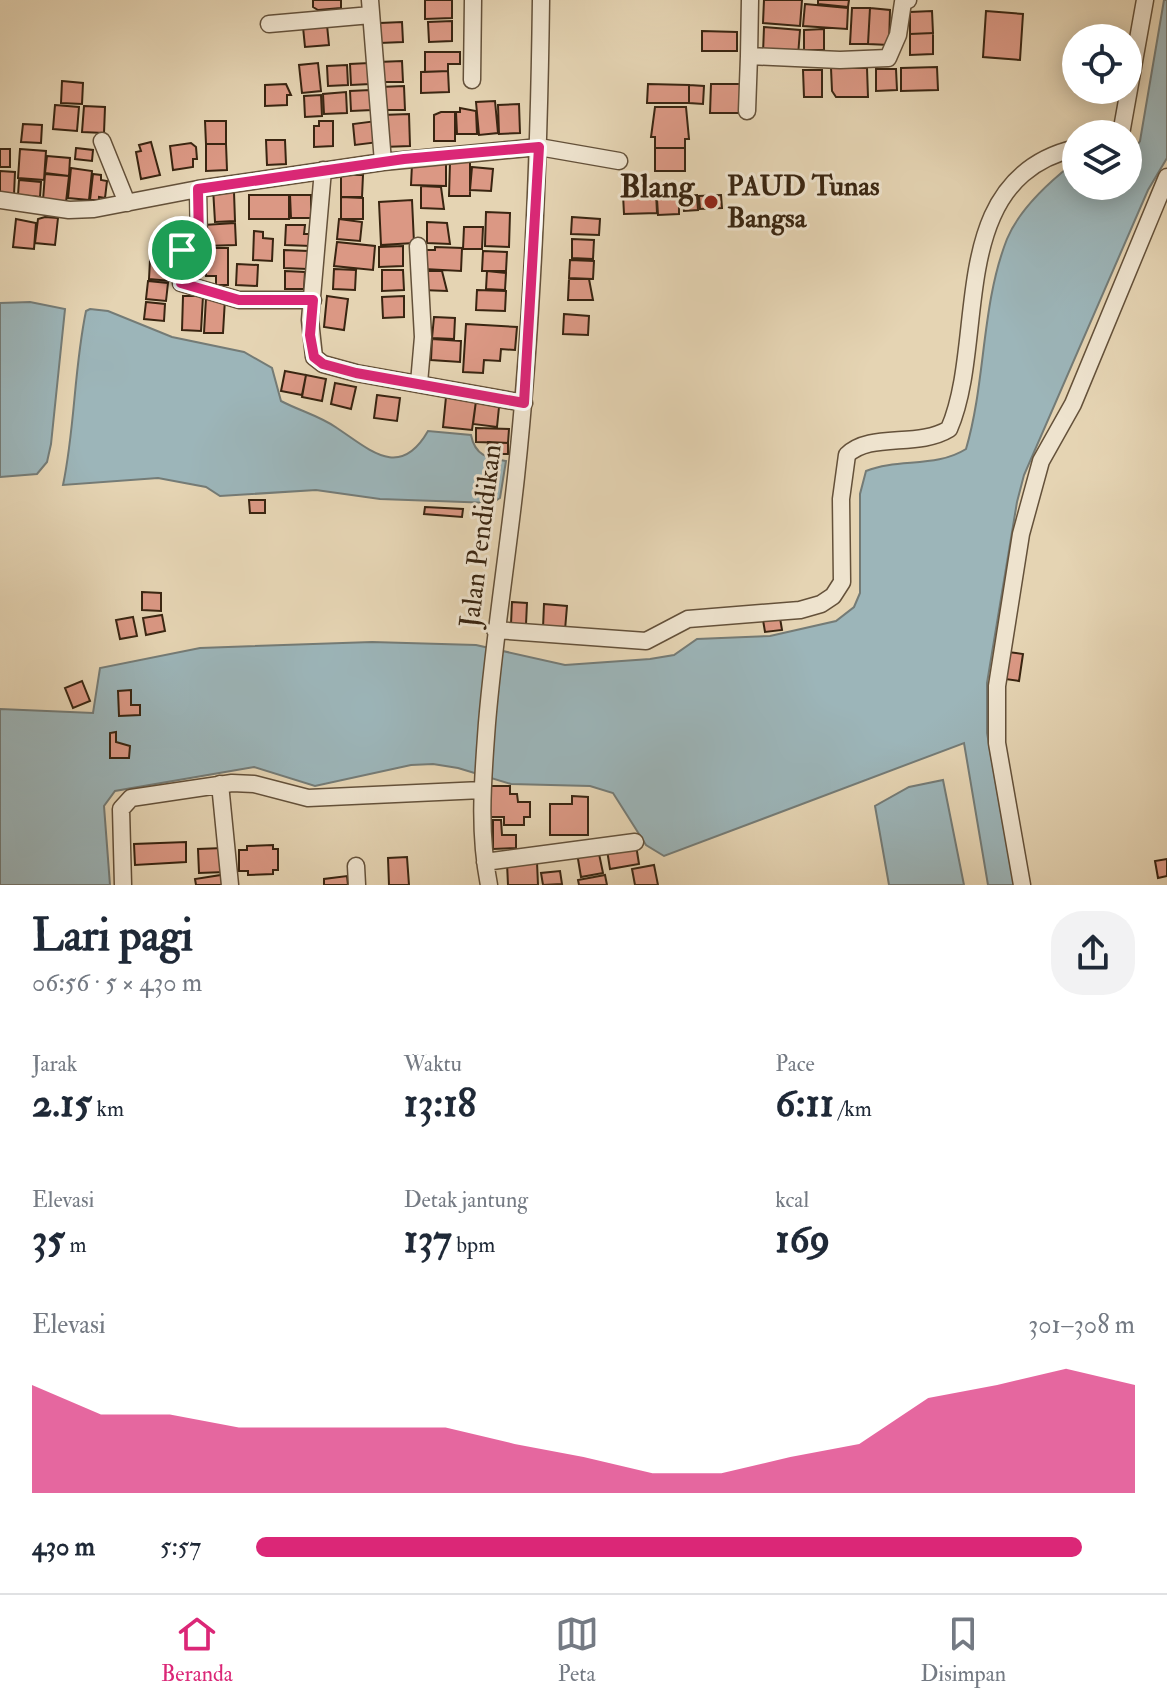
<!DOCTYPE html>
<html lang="id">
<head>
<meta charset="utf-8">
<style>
	:root { --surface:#fff; --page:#f2f2f3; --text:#1f2937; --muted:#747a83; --line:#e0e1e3; --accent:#db2777 }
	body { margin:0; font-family:"IM FELL Double Pica",serif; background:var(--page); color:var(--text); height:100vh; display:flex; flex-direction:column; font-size:30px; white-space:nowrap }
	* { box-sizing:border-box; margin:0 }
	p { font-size:26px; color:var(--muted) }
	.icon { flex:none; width:44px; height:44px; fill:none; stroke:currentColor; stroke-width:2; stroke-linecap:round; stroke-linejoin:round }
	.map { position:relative; height:885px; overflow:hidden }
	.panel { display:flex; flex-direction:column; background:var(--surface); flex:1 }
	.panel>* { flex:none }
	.buttons { position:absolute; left:1062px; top:24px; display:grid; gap:16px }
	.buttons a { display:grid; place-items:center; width:80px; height:80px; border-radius:50%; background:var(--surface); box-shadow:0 4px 20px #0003; font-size:40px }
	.pin { position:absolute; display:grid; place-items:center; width:68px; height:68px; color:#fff; margin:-34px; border:4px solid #fff; border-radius:50%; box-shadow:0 2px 8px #0007 }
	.round { display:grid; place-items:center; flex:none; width:84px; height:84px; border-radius:32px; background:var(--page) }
	.overview { display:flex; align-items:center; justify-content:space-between; height:136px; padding:0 32px }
	h1 { font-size:44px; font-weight:700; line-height:60px }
	.stats { display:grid; grid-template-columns:repeat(3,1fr); gap:12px; height:136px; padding:8px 32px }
	.stats div { display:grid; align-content:center }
	.stats b { font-size:40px; font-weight:700 }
	.stats small { font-size:22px; font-weight:400 }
	.stats p { font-size:22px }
	.chart { height:224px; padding:16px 32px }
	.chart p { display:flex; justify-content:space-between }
	.chart svg { width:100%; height:144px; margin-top:8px; fill:var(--accent); opacity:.7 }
	ul { padding:0 32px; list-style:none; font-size:26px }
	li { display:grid; grid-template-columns:128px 96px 1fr; align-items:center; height:60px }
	li i { height:20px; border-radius:10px; background:var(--accent) }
	.tabs { display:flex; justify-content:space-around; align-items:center; height:112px; border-top:2px solid var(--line); background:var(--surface); font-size:22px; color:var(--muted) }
	.tabs a { display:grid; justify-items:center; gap:4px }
	.tabs .selected { color:var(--accent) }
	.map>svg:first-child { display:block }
</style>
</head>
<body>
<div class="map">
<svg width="1167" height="885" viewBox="0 0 1167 885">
	<rect width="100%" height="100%" fill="#e5d4b3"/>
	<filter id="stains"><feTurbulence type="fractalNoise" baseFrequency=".0025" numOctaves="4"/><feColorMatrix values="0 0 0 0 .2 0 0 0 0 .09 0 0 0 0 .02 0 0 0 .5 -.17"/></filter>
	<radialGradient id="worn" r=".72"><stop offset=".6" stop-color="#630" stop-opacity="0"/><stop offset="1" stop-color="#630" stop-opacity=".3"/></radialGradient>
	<path fill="#9cb5b9" stroke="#747b76" stroke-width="2" d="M1164,0H1167V158L1148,190L1024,475L1017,502L987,683V733L1014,885H988L964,743L664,856L646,845L613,793L590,786L511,784L458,768L433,764L411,765L315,786L254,767L115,791L104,806L110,885H0V709L93,713L100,668L200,648L372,642L476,645L565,665L650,659L674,655L697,639L770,636L836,621L854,607L860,593V494L866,471C898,458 936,468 966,449C986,381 981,305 1007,239C1019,210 1047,184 1071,165L1076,166V186H1128V159L1140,141Z
		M30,302L65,309L51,444L47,462L37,474L0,477V303Z
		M90,309L108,311L172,337L244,352L272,368L281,401C300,411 320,416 337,428C370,450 400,480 428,431L471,435C475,456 488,458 506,461L500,498L492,503L380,499L316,490L220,496L206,487L158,478L63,485C75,428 74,368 86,311Z
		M943,780L964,885H889L875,806L909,787Z"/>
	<path fill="#db9884" stroke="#392511" stroke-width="2" d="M313,0H341V8L318,10L313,7Z
		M425,0H452V18L425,19Z
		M764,0H802L800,26L763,23Z
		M818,0H849L848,7L818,4Z
		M805,4L848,8L847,29L803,26Z
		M852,8H870L868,44H850Z
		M870,8L890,10L889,45L868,44Z
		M932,11L933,33L910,34V12Z
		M986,11L1023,14L1020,60L983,57Z
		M452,21V41L429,42L428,22Z
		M402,22L403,42L380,43V23Z
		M327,25L329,45L305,47L303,27Z
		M764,27L800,30L798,56L763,53Z
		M824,29V50H804V30Z
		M702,31L737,32V51H702Z
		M933,33V54L910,55V34Z
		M425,52H460V64H448V71L425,72Z
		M402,61L403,82H378V62Z
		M318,63L321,91L302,93L299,65Z
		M369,63L370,84L351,85L350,64Z
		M347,65L348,85L328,86L327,66Z
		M937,67L938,90L901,91V68Z
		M831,68H867L868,97H836L832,91Z
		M876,69H896L897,90L876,91Z
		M803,70H822V97H804Z
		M448,71L449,92L421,93V72Z
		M62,81L83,83L82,104L61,103Z
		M286,84L291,95H287V105L265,106V85Z
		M648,84L689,85V103H647Z
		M711,84H744V113H710Z
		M689,85L704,86L703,104L689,103Z
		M404,86L405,110H381L380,87Z
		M370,90L372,110L351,111L350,91Z
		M346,92L347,113L324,114L323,94Z
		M321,95L322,116L305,117L304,96Z
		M495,101L498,133L479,135L476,102Z
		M519,104L520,133L499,134L498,105Z
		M55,105L79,107L77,131L53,129Z
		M84,106L105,107L104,133L82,132Z
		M655,107H686L689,139H685V148H655V137H651Z
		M460,108L476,111L477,134H457L456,112H460Z
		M441,112H455V141H434V115Z
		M409,114L410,146L383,147L382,115Z
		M205,121H226V144H206Z
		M319,121H333V146L314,147V126H319Z
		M376,121L379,142L355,145L353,124Z
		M23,124L42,125L41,143L21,142Z
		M266,140H285L286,164L267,165Z
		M151,142L160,175L141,179L136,152L141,151L139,145Z
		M191,143L196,147L197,159H193V167L173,170L170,146Z
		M206,144H226L227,170L206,171Z
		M76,148L93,150L92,161L75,159Z
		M655,148H685V171H655Z
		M0,149H10V167H0Z
		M20,149L46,151L44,180L18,178Z
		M47,156L70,158L69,176L45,173Z
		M446,162V186L411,185L412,164Z
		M450,162H470V196H449Z
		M472,167L493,169L491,191L470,190Z
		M71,168L92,171L89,200L68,198Z
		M0,171L15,172L14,195L0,194Z
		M45,174L69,176L66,202L43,200Z
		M93,174L101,175V180L107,181L105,198L99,197V200H90Z
		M341,175H363L362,197H341Z
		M19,180L41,182L40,197L18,195Z
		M421,186L441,187L444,209L421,208Z
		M213,188L234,192L235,221L215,222Z
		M632,191L656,192L657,213L624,214L623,194H632Z
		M661,194L679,197V214L658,215L657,199L661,198Z
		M249,195H289V219H249Z
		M290,195H311V218H291Z
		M697,195L698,210L684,211L683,196Z
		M721,195L722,208L700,209L699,196Z
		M341,197L363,198V219H341Z
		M412,200L414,243L381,245L379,202Z
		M486,212L510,213L509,247L485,246Z
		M45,217L58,218L55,245L35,243L38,219Z
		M572,217L600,219L599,235L571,234Z
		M16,219L36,223L34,249L13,247Z
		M339,219L362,222L360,241L337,239Z
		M427,222L447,223L450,244L427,243Z
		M235,223L236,245L205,246L204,225Z
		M286,225H305L304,234H311V246L285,245Z
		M464,227H483L482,249H463Z
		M254,231L263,232V238L273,239L272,261L253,260Z
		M572,239L594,240L593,259L572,258Z
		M337,242L375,246L373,270L334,266Z
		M403,246V266L379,267V247Z
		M435,247L462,248L461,271L424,269V250H435Z
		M206,248H228V285H216V276H206Z
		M284,250L308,251L307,269L284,268Z
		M483,251L507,252L506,271H482Z
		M150,260L172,262L171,281L149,279Z
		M570,260L594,261L593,279L569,278Z
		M237,264L258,265L257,286L236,285Z
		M334,269L356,270L355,290L333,289Z
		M382,270H403L404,290L382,291Z
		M285,271L305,272L304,289H285Z
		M422,271H442L447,291L422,290Z
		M487,271L506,273L505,290L486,289Z
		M569,279H589L593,300H568Z
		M148,281L168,283L166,301L146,299Z
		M477,290L506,291L505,311L476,310Z
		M183,296H203L201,331L182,330Z
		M327,296L348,299L344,330L324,327Z
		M404,296V317L383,318L382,297Z
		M206,298L225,299L223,333H204Z
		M146,302L165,304L164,321L144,319Z
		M564,314L589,316L588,335L563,334Z
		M434,317L455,318L454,339L432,338Z
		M466,324L517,327L515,350L501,349L500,361L484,360L483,373L463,372Z
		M432,339L461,341L460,362L431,360Z
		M285,371L306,375L302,395L281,391Z
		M306,375L326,379L322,401L302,397Z
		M335,383L356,387L351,409L331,404Z
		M377,395L400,398L397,421L374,418Z
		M446,397L476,401L472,430L443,427Z
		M476,401L499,407L497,427L473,424Z
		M476,428L509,429L508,443L476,442Z
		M488,442L508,443V454H487Z
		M249,500H265V513H250Z
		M425,507L463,509L462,517L424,514Z
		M142,592L161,593V611L142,610Z
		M512,602L527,603L526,624H511Z
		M544,604L567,606L565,630L543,628Z
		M162,615L165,631L146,635L143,618Z
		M133,617L137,636L120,639L116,620Z
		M780,618L782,630L765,632L763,620Z
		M1008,652L1023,654L1019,681L1005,679Z
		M82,681L90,701L73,708L65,688Z
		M131,690V705H140V715L119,716L118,691Z
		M116,732V742L130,746L129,758H110V733Z
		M488,786H510V794H517L518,802H530V817H524V825H504V817H488Z
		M572,796L588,797V835H550V804H572Z
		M493,820H501L502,835H516V848L493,849Z
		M186,842V862L135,865L134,844Z
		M273,845V849H278V870H273V874L248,875V871H239V850H247V846Z
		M636,845L639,864L610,869L607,850Z
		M223,848L225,872L199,873L198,849Z
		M598,849L603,873L581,877L577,853Z
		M407,857L409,885H389L388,858Z
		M1167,859V876L1158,878L1155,861Z
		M537,862L538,885H508L507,863Z
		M654,865L658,885H635L632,869Z
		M560,871L562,884L543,885L541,873Z
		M221,875L223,885H196L195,879Z
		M605,875L607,885H579L578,880Z
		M347,876L348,885H324V879Z"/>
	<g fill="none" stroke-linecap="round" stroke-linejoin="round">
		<defs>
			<path id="minor" d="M370,0L383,162
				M750,0L749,56L840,60L888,58L898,35L903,2L908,0
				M269,24L371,15
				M472,80L473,0
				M747,111L749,56
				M1121,134L1145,0
				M102,141L127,203
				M323,170L310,320L314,357L323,364L356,373L524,403
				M198,189L199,244L182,250L181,283L239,300H313
				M0,200L69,210L94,209L198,189L383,162L539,147L619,161
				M418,246L423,337L419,383
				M495,630L646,641L688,619L800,610L821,604L833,596L842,582L841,499L847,455C870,432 918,448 949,429C988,339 944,179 1076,148
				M220,784L230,885
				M485,862L635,842
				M356,866L357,885
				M123,885L121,809L131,798L232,783L254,784L308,798L482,790
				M489,885C478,830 483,778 487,723C494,640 507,559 516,477C533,318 539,159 541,0
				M1022,885L997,743V686L1021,534L1041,461L1073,404L1167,177"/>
		</defs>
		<use href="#minor" stroke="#64513a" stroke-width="19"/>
		<use href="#minor" stroke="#eee3ce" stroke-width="16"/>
	</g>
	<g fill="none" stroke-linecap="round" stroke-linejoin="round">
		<defs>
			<path id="route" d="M539,147L524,403L356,373L323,364L314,357L310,335L313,300H239L181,283L182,250L199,244L198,189L404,159Z"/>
		</defs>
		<use href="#route" stroke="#fff" stroke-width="16"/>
		<use href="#route" stroke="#db2777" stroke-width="10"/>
	</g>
	<circle fill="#8f2418" stroke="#eee3ce" stroke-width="3" cx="711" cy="202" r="8"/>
	<g text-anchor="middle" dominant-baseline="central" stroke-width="6" stroke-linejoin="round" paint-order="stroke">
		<g font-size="28" font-weight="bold" fill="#392511" stroke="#eee3ce" text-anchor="start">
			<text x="727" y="186">PAUD Tunas<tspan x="727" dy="32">Bangsa</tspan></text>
		</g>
		<g font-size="28" fill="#392511" stroke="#eee3ce">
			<text transform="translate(481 536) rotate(-83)">Jalan Pendidikan</text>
		</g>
		<g font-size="32" font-weight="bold" fill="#392511" stroke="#eee3ce">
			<text x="657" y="187">Blang</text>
		</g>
	</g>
	<rect width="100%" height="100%" filter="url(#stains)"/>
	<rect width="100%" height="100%" fill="url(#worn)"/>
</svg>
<div class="buttons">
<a><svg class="icon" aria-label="locate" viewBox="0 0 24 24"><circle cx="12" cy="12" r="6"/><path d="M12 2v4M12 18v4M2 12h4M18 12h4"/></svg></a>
<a><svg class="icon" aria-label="layers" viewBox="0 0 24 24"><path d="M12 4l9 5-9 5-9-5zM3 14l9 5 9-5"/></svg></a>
</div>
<div class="pin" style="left:182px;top:250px;background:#1e9e55"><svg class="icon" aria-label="arrive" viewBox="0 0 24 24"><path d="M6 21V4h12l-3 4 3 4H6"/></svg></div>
</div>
<section class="panel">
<div class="overview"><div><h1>Lari pagi</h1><p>06:56 · 5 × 430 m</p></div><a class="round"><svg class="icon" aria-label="share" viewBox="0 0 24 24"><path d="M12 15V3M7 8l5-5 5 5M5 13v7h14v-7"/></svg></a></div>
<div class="stats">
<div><p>Jarak</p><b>2.15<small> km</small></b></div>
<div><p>Waktu</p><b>13:18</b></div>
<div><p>Pace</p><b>6:11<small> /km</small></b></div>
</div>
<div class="stats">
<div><p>Elevasi</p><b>35<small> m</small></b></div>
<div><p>Detak jantung</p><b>137<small> bpm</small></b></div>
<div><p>kcal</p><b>169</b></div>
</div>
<div class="chart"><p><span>Elevasi</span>301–308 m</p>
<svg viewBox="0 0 160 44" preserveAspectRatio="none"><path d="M0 44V11L10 20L20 20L30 24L40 24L50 24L60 24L70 29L80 33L90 38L100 38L110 33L120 29L130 15L140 11L150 6L160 11V44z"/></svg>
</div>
<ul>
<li><b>430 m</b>5:57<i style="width:94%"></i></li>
</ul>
</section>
<nav class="tabs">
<a class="selected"><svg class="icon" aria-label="home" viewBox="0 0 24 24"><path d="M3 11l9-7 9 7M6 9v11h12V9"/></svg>Beranda</a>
<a><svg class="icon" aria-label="map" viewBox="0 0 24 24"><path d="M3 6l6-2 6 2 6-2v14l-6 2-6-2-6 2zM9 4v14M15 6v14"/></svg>Peta</a>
<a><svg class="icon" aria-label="saved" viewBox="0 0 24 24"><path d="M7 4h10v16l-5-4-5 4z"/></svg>Disimpan</a>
</nav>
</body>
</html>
